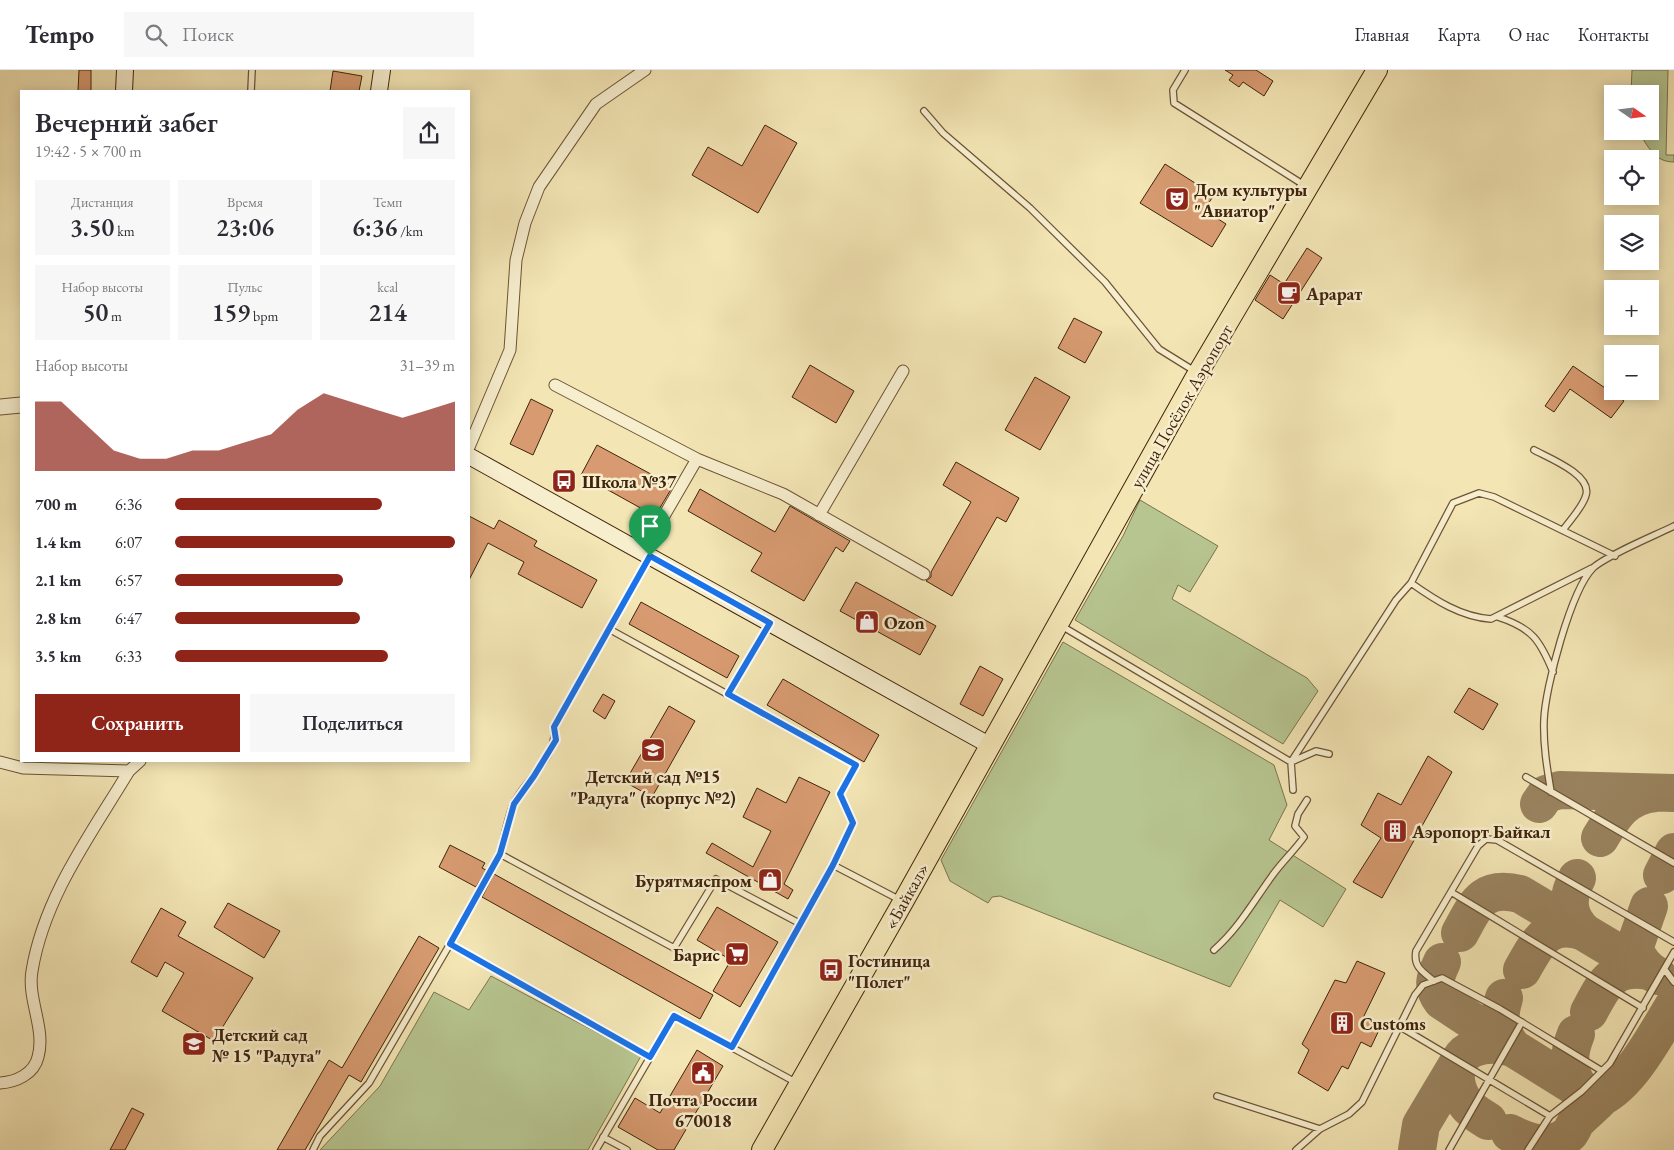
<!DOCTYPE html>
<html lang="ru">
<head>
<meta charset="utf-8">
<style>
	:root { --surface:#fff; --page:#f7f7f7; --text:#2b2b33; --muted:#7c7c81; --line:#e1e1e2; --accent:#8f2418 }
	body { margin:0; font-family:"EB Garamond",serif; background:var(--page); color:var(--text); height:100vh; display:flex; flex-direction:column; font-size:19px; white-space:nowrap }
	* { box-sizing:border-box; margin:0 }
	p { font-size:16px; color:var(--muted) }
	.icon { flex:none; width:28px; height:28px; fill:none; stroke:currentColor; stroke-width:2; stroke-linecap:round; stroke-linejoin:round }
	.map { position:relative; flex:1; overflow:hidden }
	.drawer { position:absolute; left:20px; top:20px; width:450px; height:672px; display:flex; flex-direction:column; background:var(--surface); border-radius:0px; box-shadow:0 2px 12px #0003 }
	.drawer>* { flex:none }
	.needle { width:32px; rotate:104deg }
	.controls { position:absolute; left:1604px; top:15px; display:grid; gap:10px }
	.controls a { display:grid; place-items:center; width:55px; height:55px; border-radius:0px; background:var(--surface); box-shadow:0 2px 12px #0003; font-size:25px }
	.pin { position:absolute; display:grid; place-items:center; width:42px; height:42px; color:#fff; margin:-51px -21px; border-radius:50% 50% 50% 0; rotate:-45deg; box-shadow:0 0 5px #0007 }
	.pin .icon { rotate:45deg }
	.round { display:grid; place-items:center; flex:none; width:52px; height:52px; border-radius:0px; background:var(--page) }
	.head { display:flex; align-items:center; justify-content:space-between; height:85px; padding:0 15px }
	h1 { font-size:28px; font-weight:600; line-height:38px }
	.stats { display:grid; grid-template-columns:repeat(3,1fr); gap:8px; height:85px; padding:5px 15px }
	.stats div { display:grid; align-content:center; border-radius:0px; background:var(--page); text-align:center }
	.stats b { font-size:25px; font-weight:600 }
	.stats small { font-size:14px; font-weight:400 }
	.stats p { font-size:14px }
	.chart { height:140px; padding:10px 15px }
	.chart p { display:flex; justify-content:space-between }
	.chart svg { width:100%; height:90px; margin-top:5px; fill:var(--accent); opacity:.7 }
	.cta { display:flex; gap:10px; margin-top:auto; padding:10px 15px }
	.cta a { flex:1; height:58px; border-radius:0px; background:var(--accent); color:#fff; font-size:20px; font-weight:600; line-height:58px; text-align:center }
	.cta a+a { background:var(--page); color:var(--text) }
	ul { padding:0 15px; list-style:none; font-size:16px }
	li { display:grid; grid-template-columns:80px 60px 1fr; align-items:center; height:38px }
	li i { height:12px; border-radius:6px; background:var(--accent) }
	header { display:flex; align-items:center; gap:30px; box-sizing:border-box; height:70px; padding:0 25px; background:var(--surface); border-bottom:1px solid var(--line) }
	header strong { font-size:24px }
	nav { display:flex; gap:28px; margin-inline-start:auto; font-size:18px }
	.search { width:350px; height:45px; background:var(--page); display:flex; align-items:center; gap:12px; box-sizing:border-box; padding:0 18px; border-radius:0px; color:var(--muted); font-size:19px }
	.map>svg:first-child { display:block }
</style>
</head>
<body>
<header>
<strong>Tempo</strong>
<div class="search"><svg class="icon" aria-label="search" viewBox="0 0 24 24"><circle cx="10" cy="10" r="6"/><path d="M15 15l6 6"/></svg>Поиск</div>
<nav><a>Главная</a><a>Карта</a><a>О нас</a><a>Контакты</a></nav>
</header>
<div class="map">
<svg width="1674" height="1080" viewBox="0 0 1674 1080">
	<rect width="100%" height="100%" fill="#f3e5b4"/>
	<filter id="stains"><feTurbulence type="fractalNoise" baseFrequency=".004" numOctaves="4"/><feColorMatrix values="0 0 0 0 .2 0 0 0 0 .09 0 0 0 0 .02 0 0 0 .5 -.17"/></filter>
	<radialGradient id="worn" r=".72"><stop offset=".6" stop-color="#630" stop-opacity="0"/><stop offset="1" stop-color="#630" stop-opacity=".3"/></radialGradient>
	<path fill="#b7c590" stroke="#7c744e" d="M1632,0H1668L1666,85H1674V92C1654,92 1648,76 1638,61H1650V24H1631Z
		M1140,430L1218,476L1190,522L1178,515L1172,529L1307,608L1318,621L1283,674L1075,550L1123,466Z
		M1063,572L1274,695L1287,735L1269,770L1346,819L1323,857L1280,830L1230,917L1000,826L992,827L988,833L950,811L941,790Z
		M491,906L641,986L588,1080H320L380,1016L434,922L469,940Z"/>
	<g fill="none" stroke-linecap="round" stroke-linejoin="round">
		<path stroke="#9a8460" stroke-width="38" d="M1539,734L1546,724L1560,720L1674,723
			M1600,768C1614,745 1625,726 1655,723
			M1662,805L1674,782
			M1577,808C1566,828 1567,846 1584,862
			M1649,836L1634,879C1640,891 1645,899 1658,906
			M1460,863C1476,834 1482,815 1520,824L1649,901C1612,894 1604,914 1589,942
			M1442,892C1435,907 1431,917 1442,931L1513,978C1487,970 1453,976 1456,1010C1457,1019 1461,1028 1467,1035C1472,1042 1481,1046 1488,1051
			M1522,900C1538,872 1548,849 1584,862
			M1504,928C1498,948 1499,961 1513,978L1582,1021
			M1576,964C1567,986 1567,1006 1585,1024L1602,1027C1632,1011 1656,964 1674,935
			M1510,1063C1531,1074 1552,1080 1570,1063C1572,1060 1574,1056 1576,1052C1584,1043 1594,1036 1602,1027
			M1417,1080L1421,1055L1458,993"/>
	</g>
	<path fill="#d89b71" stroke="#40240b" d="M79,0H91V21H78Z
		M1225,0H1256L1273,11L1264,26L1243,12L1239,17L1229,10L1233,5Z
		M333,1L362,6L359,21H330Z
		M765,55L797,73L758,143L692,105L708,77L742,96Z
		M1165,94L1214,125L1204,140L1226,154L1212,177L1140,133Z
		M1307,178L1322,188L1283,249L1255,230L1270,205L1284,214Z
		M1074,248L1102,262L1085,293L1058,278Z
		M810,295L854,321L836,353L792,327Z
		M1573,296L1624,331L1611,348L1570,319L1554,342L1545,336Z
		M1035,307L1070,327L1040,380L1005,360Z
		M531,329L553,340L533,385L510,374Z
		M597,375L673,416L655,446L581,405Z
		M956,392L1019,428L1006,452L997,447L952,526L926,511L931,507V502L971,432L943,415Z
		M700,419L775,462L790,436L850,471L843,482L836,477L804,531L751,501L762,483L688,441Z
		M469,446L494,459L499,450L537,471L534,476L597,510L582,538L518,504L524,492L488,473L469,510Z
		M856,512L936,556L920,585L840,541Z
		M641,532L739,586L727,608L629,554Z
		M980,596L1003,609L983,646L960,634Z
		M783,609L879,665L864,692L767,635Z
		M1469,618L1498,634L1483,660L1454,642Z
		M603,624L615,631L605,649L593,641Z
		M669,636L695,651L652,727L625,712Z
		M1428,686L1452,702L1382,828L1353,812L1381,768L1361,755L1378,723L1401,735Z
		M799,707L830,722L784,814L793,820L788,829L706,783L712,773L753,797L771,761L743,747L757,718L786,733Z
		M450,775L485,793L482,798L486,800L476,817L439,797Z
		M494,804L713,925L700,949L482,827Z
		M228,833L280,861L264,888L214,857Z
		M717,837L778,872L740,937L713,921L731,890L697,870Z
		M161,838L186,852L178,866L253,908L214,971L162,941L184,903L165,892L157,907L131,892Z
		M419,866L439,878L361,1012L349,1005L305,1080H277L329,990L342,998Z
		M1357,891L1385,903L1363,948L1380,958L1371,977L1361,972L1348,999L1342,996L1328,1021L1298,1003L1309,980L1302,974L1335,910L1346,913Z
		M697,980L723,996L674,1080H658L618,1057L635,1028L660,1043Z
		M132,1038L144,1044L125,1080H110Z"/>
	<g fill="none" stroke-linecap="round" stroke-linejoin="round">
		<defs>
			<path id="service" d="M1185,0L1173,20L1174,33L1304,115
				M251,21L252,0
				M924,41L943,63L1030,138L1105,212L1159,279L1196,302
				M1534,380C1549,388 1592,405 1586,425C1583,437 1570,450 1563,460
				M1411,513C1435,530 1461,547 1491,549L1592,498
				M1498,547C1532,558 1540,570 1553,602
				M1060,555L1291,692L1293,720
				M609,559L856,695L840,724L853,753L833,795
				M728,624L769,555
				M1291,692L1396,530L1411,513L1453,433L1479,423L1494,427L1615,486
				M1291,692L1316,681L1329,684
				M1526,707L1674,793
				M1551,722C1547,698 1543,674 1544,650C1545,618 1571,520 1593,498C1605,486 1656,465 1674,456
				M500,784C504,768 507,750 513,735C525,709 558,688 554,657L649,488
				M1451,822L1643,938
				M450,874L500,784L674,878L716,809L799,853
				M1214,880C1239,858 1253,832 1272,806C1281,793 1294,781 1304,767L1295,756L1298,744L1307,730
				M1665,900L1674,912
				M1434,911C1423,902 1413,897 1416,881L1478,776L1486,769L1497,770L1674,872
				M1399,956L1550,1046
				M732,977L833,795L900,830
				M1217,1026L1320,1059
				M603,1067L627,1080
				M313,1080L320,1066L369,1013L450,874L650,987
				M596,1080L674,946L797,1013
				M1296,1080L1320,1059L1349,1044L1362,1032L1415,925L1423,915L1442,908L1500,939L1602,1001
				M1449,1080L1522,952
				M1528,1080L1550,1046L1582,1021L1610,993L1674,882"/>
			<path id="minor" d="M555,315L697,389
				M469,377L510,280L516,190L525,153L539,117L596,34L645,0
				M819,445L903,301
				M643,482L697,389L783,424L924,504
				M0,692L23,698L129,701L140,691
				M0,1013C16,1012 34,1004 38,987C46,959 27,929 32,901C44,827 91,764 129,701"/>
			<path id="tertiary" d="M0,337L21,335"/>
			<path id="secondary" d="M124,21L125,0
				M379,21L382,0
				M469,386L989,675"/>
			<path id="trunk" d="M762,1080L903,832L1198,303L1377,0"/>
		</defs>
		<use href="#service" stroke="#6d5435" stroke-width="8"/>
		<use href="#minor" stroke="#6d5435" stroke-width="13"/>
		<use href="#tertiary" stroke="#6d5435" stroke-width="17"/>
		<use href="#secondary" stroke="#40240b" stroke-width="18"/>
		<use href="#trunk" stroke="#40240b" stroke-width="22"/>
		<use href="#service" stroke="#f7eece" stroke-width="5.5"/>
		<use href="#minor" stroke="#f7eece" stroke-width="11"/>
		<use href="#tertiary" stroke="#f7eece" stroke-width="15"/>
		<use href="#secondary" stroke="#f7eece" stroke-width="16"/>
		<use href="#trunk" stroke="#f3e5b4" stroke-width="20"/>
	</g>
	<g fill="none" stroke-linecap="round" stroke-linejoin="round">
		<defs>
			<path id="route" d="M650,486L770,553L728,624L856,695L840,724L853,753L833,795L732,977L674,946L650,987L450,874L500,784L514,734L534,706L556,670L554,657Z"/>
		</defs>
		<use href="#route" stroke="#fff" stroke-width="10"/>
		<use href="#route" stroke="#1a73e8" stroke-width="6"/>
	</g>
	<defs>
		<symbol id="theatre-square" viewBox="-11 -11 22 22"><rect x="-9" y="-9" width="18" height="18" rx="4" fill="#8f2418" stroke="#f7eece"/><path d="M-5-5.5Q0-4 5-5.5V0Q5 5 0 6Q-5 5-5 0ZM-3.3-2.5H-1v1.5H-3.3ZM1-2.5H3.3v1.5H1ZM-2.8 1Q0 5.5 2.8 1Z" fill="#fff"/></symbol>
		<symbol id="cafe-square" viewBox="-11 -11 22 22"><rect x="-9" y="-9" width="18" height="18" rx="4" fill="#8f2418" stroke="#f7eece"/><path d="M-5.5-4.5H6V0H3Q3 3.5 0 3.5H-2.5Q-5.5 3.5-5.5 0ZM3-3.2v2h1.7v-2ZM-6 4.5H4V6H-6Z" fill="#fff"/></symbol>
		<symbol id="bus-square" viewBox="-11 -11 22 22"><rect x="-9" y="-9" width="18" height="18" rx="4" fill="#8f2418" stroke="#f7eece"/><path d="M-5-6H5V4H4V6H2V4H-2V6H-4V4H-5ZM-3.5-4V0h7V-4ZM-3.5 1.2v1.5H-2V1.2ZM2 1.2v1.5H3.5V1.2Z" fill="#fff"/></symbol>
		<symbol id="shop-square" viewBox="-11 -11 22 22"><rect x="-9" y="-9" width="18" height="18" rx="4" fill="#8f2418" stroke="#f7eece"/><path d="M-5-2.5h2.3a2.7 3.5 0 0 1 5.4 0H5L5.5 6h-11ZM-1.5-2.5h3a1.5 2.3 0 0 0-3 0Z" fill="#fff"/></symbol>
		<symbol id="school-square" viewBox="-11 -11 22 22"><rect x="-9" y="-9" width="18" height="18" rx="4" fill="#8f2418" stroke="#f7eece"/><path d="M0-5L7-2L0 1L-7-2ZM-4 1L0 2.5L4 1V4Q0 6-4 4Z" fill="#fff"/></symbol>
		<symbol id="building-square" viewBox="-11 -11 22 22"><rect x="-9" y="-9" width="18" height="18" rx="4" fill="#8f2418" stroke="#f7eece"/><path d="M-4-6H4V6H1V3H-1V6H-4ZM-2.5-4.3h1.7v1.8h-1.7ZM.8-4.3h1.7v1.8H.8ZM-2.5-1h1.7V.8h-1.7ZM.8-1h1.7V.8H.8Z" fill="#fff"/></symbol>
		<symbol id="supermarket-square" viewBox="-11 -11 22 22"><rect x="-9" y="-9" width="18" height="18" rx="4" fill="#8f2418" stroke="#f7eece"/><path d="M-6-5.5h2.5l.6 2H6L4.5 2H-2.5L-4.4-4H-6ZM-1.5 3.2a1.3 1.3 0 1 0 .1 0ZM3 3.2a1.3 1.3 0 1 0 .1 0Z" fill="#fff"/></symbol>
		<symbol id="civic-square" viewBox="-11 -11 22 22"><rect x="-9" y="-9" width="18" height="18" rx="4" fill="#8f2418" stroke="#f7eece"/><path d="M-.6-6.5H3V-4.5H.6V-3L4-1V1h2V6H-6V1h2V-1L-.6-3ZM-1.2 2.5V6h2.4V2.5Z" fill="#fff"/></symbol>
	</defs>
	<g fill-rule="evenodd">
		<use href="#theatre-square" x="1163" y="115" width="28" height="28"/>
		<use href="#cafe-square" x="1275" y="209" width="28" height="28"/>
		<use href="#bus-square" x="550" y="397" width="28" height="28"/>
		<use href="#shop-square" x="853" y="538" width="28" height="28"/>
		<use href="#school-square" x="639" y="666" width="28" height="28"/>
		<use href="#building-square" x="1381" y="747" width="28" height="28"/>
		<use href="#shop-square" x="756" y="796" width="28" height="28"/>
		<use href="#supermarket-square" x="723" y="870" width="28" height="28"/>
		<use href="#bus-square" x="817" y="886" width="28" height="28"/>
		<use href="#building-square" x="1328" y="939" width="28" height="28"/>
		<use href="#school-square" x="180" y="960" width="28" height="28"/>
		<use href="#civic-square" x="689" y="989" width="28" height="28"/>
	</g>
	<g text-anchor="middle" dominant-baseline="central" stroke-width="5" stroke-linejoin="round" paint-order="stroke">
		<g font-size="18" font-weight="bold" fill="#40240b" stroke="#f7eece" text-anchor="start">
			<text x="1194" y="119">Дом культуры<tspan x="1194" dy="21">"Авиатор"</tspan></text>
			<text x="1306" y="223">Арарат</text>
			<text x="582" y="411">Школа №37</text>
			<text x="884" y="552">Ozon</text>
			<text x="653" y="706" text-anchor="middle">Детский сад №15<tspan x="653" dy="21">"Радуга" (корпус №2)</tspan></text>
			<text x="1412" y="761">Аэропорт Байкал</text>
			<text x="752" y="810" text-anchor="end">Бурятмяспром</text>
			<text x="720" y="884" text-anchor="end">Барис</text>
			<text x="848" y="890">Гостиница<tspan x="848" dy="21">"Полет"</tspan></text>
			<text x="1360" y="953">Customs</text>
			<text x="212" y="964">Детский сад<tspan x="212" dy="21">№ 15 "Радуга"</tspan></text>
			<text x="703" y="1029" text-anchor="middle">Почта России<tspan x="703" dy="21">670018</tspan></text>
		</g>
		<g font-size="18" fill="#40240b" stroke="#f7eece">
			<text transform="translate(1181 336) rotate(-60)">улица Посёлок Аэропорт</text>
			<text transform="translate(906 826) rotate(-61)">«Байкал»</text>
		</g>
	</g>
	<rect width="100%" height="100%" filter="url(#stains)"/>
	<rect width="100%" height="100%" fill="url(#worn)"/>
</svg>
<div class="controls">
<a><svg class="needle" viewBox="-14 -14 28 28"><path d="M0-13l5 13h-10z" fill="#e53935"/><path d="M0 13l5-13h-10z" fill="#7c7c81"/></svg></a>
<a><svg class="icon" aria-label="locate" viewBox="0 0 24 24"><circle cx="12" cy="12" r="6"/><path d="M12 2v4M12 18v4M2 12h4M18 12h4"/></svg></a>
<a><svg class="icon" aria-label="layers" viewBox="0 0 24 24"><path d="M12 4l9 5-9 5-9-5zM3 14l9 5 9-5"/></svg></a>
<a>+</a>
<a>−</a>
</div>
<div class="pin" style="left:650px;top:486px;background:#1e9e55"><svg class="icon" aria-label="arrive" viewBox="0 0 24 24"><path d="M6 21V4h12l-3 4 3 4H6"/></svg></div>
<section class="drawer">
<div class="head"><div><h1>Вечерний забег</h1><p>19:42 · 5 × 700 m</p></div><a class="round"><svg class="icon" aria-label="share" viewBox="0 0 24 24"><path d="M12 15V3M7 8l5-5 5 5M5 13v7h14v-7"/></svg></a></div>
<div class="stats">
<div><p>Дистанция</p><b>3.50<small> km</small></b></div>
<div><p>Время</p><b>23:06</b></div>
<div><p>Темп</p><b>6:36<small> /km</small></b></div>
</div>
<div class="stats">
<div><p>Набор высоты</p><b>50<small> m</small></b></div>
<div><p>Пульс</p><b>159<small> bpm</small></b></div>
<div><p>kcal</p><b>214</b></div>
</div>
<div class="chart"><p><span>Набор высоты</span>31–39 m</p>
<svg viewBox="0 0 160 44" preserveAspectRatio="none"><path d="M0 44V10L10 10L20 22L30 34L40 38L50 38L60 34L70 34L80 30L90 26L100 14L110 6L120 10L130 14L140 18L150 14L160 10V44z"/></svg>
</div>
<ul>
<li><b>700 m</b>6:36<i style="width:74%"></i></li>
<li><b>1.4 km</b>6:07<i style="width:100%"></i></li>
<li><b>2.1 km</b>6:57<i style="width:60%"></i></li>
<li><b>2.8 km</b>6:47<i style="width:66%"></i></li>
<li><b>3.5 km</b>6:33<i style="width:76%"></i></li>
</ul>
<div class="cta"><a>Сохранить</a><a>Поделиться</a></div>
</section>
</div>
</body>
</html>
